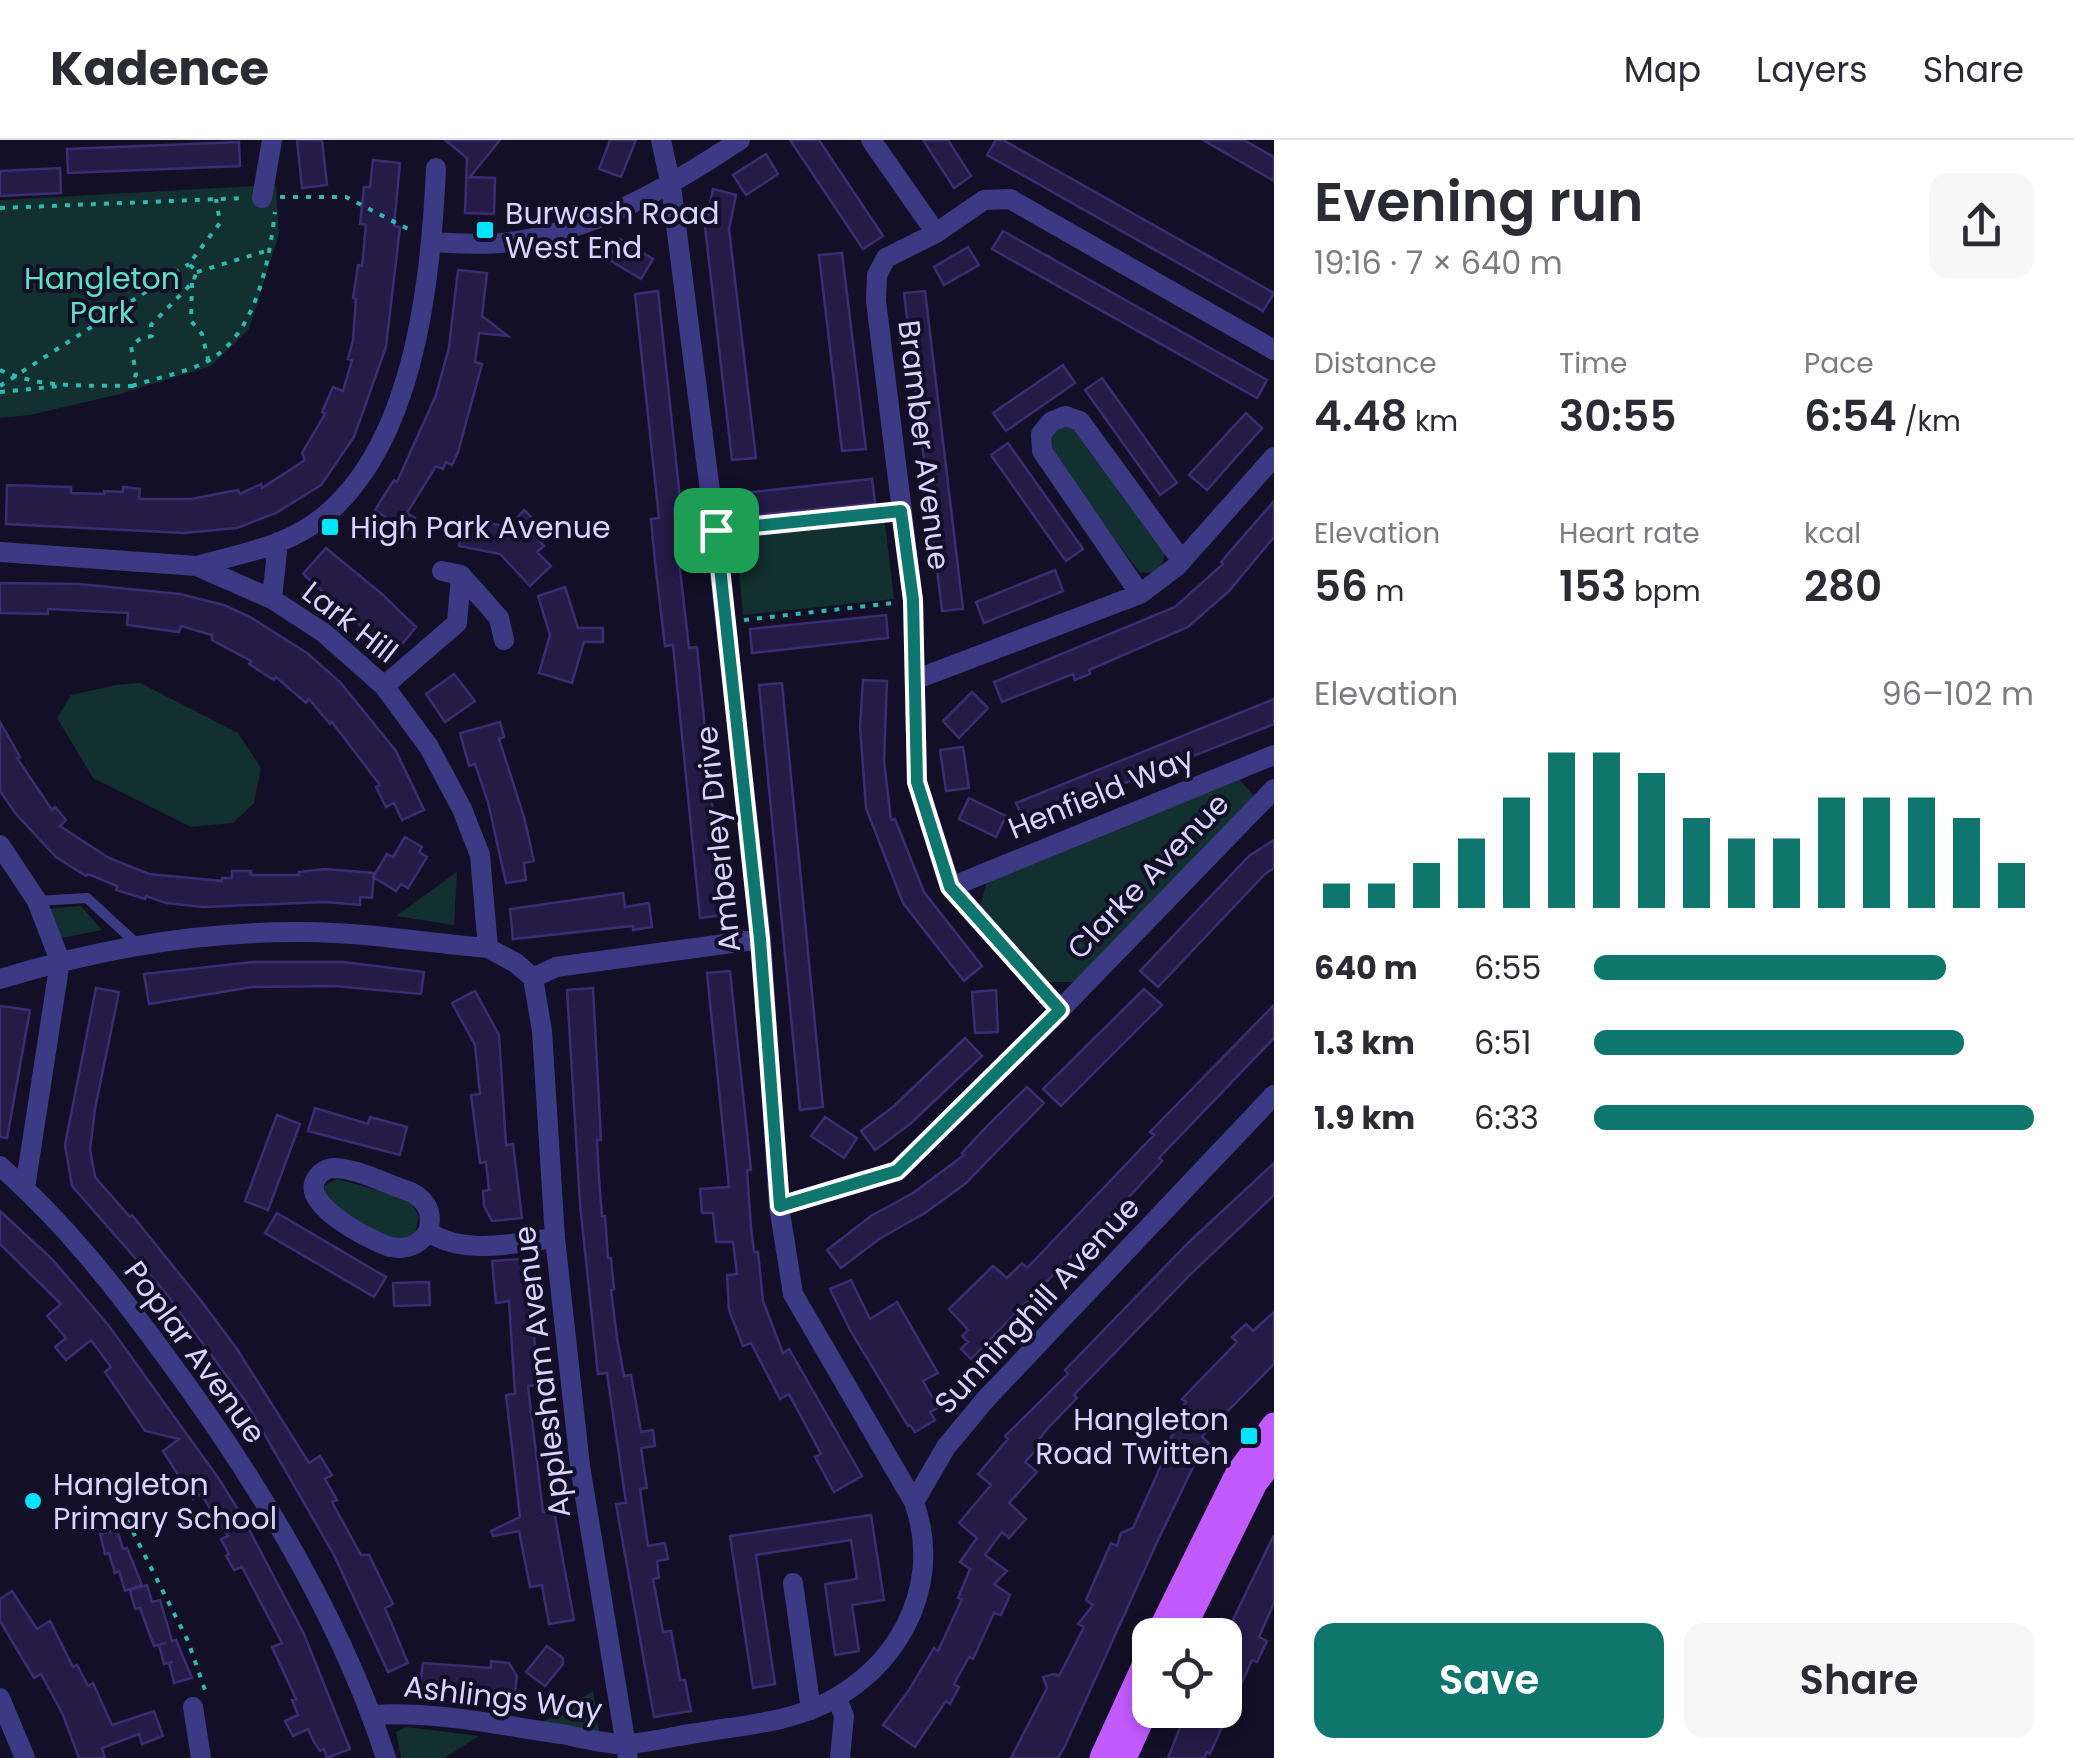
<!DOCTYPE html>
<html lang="en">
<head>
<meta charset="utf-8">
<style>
	:root { --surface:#fff; --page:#f7f7f7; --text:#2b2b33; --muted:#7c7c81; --line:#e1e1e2; --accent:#0f766e }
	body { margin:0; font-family:Poppins,sans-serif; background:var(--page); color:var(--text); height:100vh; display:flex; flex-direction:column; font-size:38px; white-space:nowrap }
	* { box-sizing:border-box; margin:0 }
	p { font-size:32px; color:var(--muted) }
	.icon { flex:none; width:55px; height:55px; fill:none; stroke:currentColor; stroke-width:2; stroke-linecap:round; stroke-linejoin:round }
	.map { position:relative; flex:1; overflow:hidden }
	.drawer { display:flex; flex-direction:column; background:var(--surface); width:800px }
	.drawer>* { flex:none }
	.tools { position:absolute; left:1132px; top:1478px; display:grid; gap:20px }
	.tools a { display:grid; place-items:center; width:110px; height:110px; border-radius:20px; background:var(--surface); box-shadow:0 5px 15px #0003; font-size:50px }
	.pin { position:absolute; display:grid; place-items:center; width:85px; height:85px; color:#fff; margin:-42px; border-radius:20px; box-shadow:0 5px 15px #0006 }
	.round { display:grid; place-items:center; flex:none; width:105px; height:105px; border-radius:20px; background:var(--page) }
	.overview { display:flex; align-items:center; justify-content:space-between; height:170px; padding:0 40px }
	h1 { font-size:55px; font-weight:600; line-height:75px }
	.figures { display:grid; grid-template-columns:repeat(3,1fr); gap:15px; height:170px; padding:10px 40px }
	.figures div { display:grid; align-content:center }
	.figures b { font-size:42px; font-weight:600 }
	.figures small { font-size:28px; font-weight:400 }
	.figures p { font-size:28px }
	.chart { height:280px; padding:20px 40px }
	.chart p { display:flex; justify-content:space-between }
	.chart svg { width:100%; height:180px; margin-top:10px; stroke:var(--accent); stroke-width:6 }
	.action { display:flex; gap:20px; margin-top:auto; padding:20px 40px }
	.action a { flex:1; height:115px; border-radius:20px; background:var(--accent); color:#fff; font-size:40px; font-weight:600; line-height:115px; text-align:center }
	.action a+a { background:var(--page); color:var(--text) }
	ul { padding:0 40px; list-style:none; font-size:32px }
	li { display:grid; grid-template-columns:160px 120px 1fr; align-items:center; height:75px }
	li i { height:25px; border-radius:12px; background:var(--accent) }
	header { display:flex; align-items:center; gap:60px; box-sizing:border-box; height:140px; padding:0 50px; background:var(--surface); border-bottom:2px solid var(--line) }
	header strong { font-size:48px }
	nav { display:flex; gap:55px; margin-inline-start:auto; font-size:35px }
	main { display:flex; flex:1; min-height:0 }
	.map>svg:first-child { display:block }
</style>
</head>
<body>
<header>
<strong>Kadence</strong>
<nav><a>Map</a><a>Layers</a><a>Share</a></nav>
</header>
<main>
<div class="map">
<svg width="1274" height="1618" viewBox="0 0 1274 1618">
	<rect width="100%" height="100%" fill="#130f26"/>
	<path fill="#12302f" d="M276,45L279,94L249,189L211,226L120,254L30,275L0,278V60Z
		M1064,283L1077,291L1165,413L1160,432L1140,433L1048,309L1047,296Z
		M884,375L894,459L743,475L735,392Z
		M140,543L238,593L261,628L254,663L233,683L191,687L93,638L57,578L71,555L116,545Z
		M1238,638L1254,656L1075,842H1048L980,768L987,740Z
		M457,732L454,785L396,776Z
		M81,766L102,790L56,799L46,769Z
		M337,1039L406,1058L413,1064L419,1077L415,1092C390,1113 349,1075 327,1061L324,1046Z
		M593,1551L600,1597L541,1583Z
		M406,1587L479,1596L444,1618H401L396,1592Z"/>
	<path fill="#241b47" stroke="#3b2d73" stroke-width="2.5" d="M297,0H322L327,45L302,48Z
		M445,0H500L470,37L495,38L494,74L465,73L467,18Z
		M610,0H636L621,37L599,29Z
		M790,0H819L883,96L863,109Z
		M923,0H948L971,36L954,48Z
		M996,0H1003L1274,153L1263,171L987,15Z
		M1203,0H1244L1251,4L1274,17V41Z
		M239,2L240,26L68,33L67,9Z
		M766,14L778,34L746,55L733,35Z
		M373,20L400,23L394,86L400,87L386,207L354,297L321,345L276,373L237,388L184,393L6,384L7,345L71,347V353L104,354V351L123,352V347L140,349L139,359H191L238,350L240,354L261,344L262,348L305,320L302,313L325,274L322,272L333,247L343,251L352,220L348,219L353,200L356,159L353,158L358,125L362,126L366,85L360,84L364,47H370Z
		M60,28L61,53L0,56V31Z
		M713,49L736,55L729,89L756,318L732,320L705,87Z
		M1003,91L1267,240L1257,258L992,109Z
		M620,99L653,119L641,139L608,119Z
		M968,107L979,125L944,145L934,127Z
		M842,113L866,309L842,311L819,115Z
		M458,130L487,133L482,176L508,196L479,193L475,222L482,224L458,312L452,325L446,322L443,329L436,326L407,373L415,378L407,391L375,370L394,340L397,342L436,255L449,207Z
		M658,151L681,368L674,369L681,438L689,508L697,507L723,775L700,778L673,505L665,506L655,422L651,379L659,378L635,154Z
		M925,151L963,469L942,471L904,153Z
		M1063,225L1075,243L1006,291L993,273Z
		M1102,238L1177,343L1160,355L1085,250Z
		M1246,273L1262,288L1207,350L1189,335Z
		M1008,303L1083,409L1066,421L991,315Z
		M872,339L875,363L736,377L734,354Z
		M1274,361V397L1229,451L1188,487L1089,530L1090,534L1075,540L1073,534L1002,562L994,542L1175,467L1223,424L1221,422Z
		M524,370L534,380L527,388L544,406L537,412L551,426L530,446L500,414L459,406L464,378L509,387Z
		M326,408L383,455L416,487L393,515L303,434Z
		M1055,430L1063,451L984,483L976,462Z
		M0,443L79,444L180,454L224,465L250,477L307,513L340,542L396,611L424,670L402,680L394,663L386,667L376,647L380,645L332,582L330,584L309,559L306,563L276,537L274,540L249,524L251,521L212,500V495L181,486L179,492L127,485L128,473L48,469V474L0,473Z
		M565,447L578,488H603V502H584L572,543L539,533L550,495L538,456Z
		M886,475L888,498L752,513L750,489Z
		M454,534L475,561L445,582L426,554Z
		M863,540L887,541L884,621L891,680L895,679L924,752L982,826L964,841L903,763L866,668L860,586Z
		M782,543L823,967L800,970L759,545Z
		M972,552L988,568L959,598L943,581Z
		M1274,559V584L1024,683L1016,663Z
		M0,582L20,617L17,618L52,670L55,667L66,680L60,686L109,718L149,734L222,741V738H232V731H251V735H299V732L324,729L374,733L372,758L360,757V765L324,762L203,767L166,763L146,756L145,759L116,750L117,746L88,734L86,736L56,717L16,674L0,651Z
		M500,582L504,597L499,599L524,677L534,721L524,723L526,740L506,743L488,662L475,624L469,626L460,593Z
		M963,607L969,648L946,651L940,610Z
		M969,658L1006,676L996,697L959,679Z
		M405,697L422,707L419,712L427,717L408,748L401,744L396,751L373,737L387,714L393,717Z
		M1274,700V728L1265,734L1158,847L1140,831L1249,716Z
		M623,753L625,767L649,763L652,787L633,790V786L513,799L510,769Z
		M253,822H343L424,832L421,854L334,846L252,847L149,864L144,834Z
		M730,831L751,1030H747L751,1088L754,1112H758L763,1161L783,1213L789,1209L862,1336L834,1352L815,1317L821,1314L789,1254L780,1259L751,1203L743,1206L729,1170L727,1135L737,1134L733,1102H716L713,1073H702L700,1049L729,1047L707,833Z
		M96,848L119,852L95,969L90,1009L95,1037L130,1077L132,1075L202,1162L237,1209L309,1323L320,1316L332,1335L325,1339L337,1360L332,1362L361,1415H369L393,1464L385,1468L408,1523L388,1532L334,1415L246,1262L164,1151L72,1046L65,1005Z
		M593,848L601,1000H597L599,1039L602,1076H605L608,1118H611L614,1149L611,1150L617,1198L624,1236L631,1235L641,1292L653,1290L655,1306L641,1308L647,1348L640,1349L648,1406L665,1403L668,1419L657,1421L659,1438L653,1439L663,1492L671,1491L680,1540H685L691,1571L654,1577L616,1364L626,1363L607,1233L598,1234L580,1064L567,850Z
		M1144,849L1162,865L1061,966L1043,949Z
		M996,850L998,892L975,893L972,852Z
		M475,851L499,895L506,1005L513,1004L522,1078L492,1081L484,1066L483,1051L489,1050L486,1022L480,1023L471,955L480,954L475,905L452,863Z
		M1274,865V898L1159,1018L1162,1021L1129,1057L971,1219L961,1209L968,1202L962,1196L968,1190L949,1169L993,1126L1007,1138L1022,1123L1027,1128L1154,995L1150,992Z
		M0,866L30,870L7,998L0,997Z
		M965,898L982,916L910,984L875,1010L861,991L894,966Z
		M1027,947L1044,963L965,1044L925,1073L879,1099L841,1128L827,1110L871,1076L913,1053L964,1015L962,1013L990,983Z
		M315,968L368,984L370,977L407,987L400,1015L308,991Z
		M277,975L300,984L268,1070L245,1061Z
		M825,977L857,998L844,1018L811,996Z
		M1274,1023V1055L1192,1133L1074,1255L1077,1258L1048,1288L1037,1302L1041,1305L1025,1322L1037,1332L1009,1363L1026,1379L1009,1398L1002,1392L985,1415L1007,1431L994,1444L1010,1455L1001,1475L994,1473L973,1519L969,1517L954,1544L959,1547L950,1564L946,1561L915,1607L883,1585L909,1550L934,1508L938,1511L962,1459L958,1458L970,1429L960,1422L977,1398L959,1383L991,1345L978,1334L1008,1299L1005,1296L1068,1234L1065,1230L1188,1103Z
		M0,1071L52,1119L109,1186L219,1339L242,1376L304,1494L350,1609L327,1618L324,1609L320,1611L314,1602L308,1589L293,1596L285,1581L298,1575L292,1560L296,1559L272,1507L282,1503L242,1427L234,1430L226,1416L229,1414L221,1399L228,1396L201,1354L193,1359L163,1311L179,1299L145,1291L105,1232L111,1227L91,1200L66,1220L55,1207L66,1198L47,1176L61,1164L0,1104Z
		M277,1073L386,1137L374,1157L265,1093Z
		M523,1119L524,1127H527L539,1245L528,1246L543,1372L554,1371L574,1480L549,1484L542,1445L530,1447L519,1391L493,1396L491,1391L520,1377L506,1255L515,1254L509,1161L496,1163L492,1121Z
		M851,1140L870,1179L897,1162L938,1233L923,1241L938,1268L930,1272L935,1280L915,1292L910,1285L908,1286L850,1190L830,1149Z
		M429,1142L430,1165L394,1166L393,1143Z
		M1274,1172V1224L1222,1277L1219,1274L1202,1297L1209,1303L1200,1313L1158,1400L1065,1606L1058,1618H1011L1047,1548L1043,1537L1054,1534L1059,1536L1084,1487L1078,1484L1093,1465L1086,1460L1111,1403L1117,1406L1121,1393L1133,1388L1167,1312L1162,1310L1184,1279L1177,1273L1186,1262L1182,1259L1237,1202L1232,1197L1246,1184L1253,1191Z
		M871,1375L884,1460L852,1465L859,1511L835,1515L825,1444L857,1439L851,1400L756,1415L775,1544L753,1548L730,1396Z
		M117,1390L123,1409L127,1408L142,1445L125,1451L119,1431L115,1433L109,1413L105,1414L100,1394Z
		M1274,1395V1463L1259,1497L1267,1501L1257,1522L1252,1520L1210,1614L1207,1612L1204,1618H1168L1187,1570H1225V1496Z
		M147,1445L152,1462L160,1460L172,1501L176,1500L192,1538L174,1543L169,1523L173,1522L164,1524L159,1505L166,1503L154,1506L140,1468L135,1469L130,1450Z
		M12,1451L37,1489L50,1481L73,1527L77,1525L88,1546L93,1543L112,1585L154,1571L163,1596L142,1604L139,1594L102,1608L105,1618H79L63,1575L41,1534L34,1538L0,1481V1459Z
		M547,1506L563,1518V1524L545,1546L526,1532Z
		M491,1521L509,1523L517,1536L515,1552L504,1551L503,1556L420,1545L423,1523L491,1528Z"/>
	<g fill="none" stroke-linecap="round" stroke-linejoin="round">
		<path stroke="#2fb8b0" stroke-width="4" stroke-dasharray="5 8" stroke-linecap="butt" d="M280,57H346L412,91
			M0,68L245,58
			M197,132L269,110
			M192,143L191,181L202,194L208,219
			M0,230C41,249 88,245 132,246L136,234L131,206L141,198L152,196L151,185L192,143L197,132L189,124L220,83L216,59
			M0,246L189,124
			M132,246C156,238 184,233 206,222C256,196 269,122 275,72
			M0,252L60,246
			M735,388L885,373
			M744,480L893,463
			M127,1380L188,1501L206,1553"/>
		<path stroke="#3d3a85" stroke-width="10" d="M37,761L87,758L137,804"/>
		<path stroke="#3d3a85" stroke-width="20" d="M871,0L936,93
			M262,58L272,0
			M432,102C455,103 479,105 502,103C591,93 668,48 740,0
			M0,412L197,426L272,459L324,493L384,546L429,607L462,669L480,715L488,808
			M197,426C235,415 278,408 312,385C414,316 431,142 436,28
			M461,435L499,478L504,500
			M1140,454L1042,311L1041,294L1051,282L1065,276L1080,281L1182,421
			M272,459L278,402
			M917,539L1140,454L1177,426L1274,317
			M384,546L457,483L461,435L442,431
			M0,705L37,761L60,821L25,1048
			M951,747L1274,615
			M533,838L542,891L555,1098L580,1326L628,1618
			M533,838L556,827L761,799
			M0,839C97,809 194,792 296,792C359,791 425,803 488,808L516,823L533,838
			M1060,870L951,747L917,642L913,461L876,161L877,135L886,118L936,93L984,60L1010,59L1274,210
			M0,1026C63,1081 115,1147 164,1214C253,1334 340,1475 386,1618
			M779,1066L897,1031L1060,870L1274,649
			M428,1092C433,1074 428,1061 411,1052C388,1045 359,1029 335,1028C327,1028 320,1032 316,1039C300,1065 370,1100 390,1107C406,1110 418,1106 428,1092C466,1116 513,1103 555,1098
			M914,1362L946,1307L985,1260L1274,955
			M793,1443L811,1570
			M0,1558L25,1618
			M837,1558L844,1576L840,1618
			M193,1567L201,1618
			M372,1575C436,1571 498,1585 561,1594C583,1598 608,1605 629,1604C652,1602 675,1596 697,1593C744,1585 796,1582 837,1557C906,1516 941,1439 914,1362L793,1154L779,1066L761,799L715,390L671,46L661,0"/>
		<path stroke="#c25bff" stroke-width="25" d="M1158,1495L1238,1333L1274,1285
			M1180,1495L1255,1343L1274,1318
			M1102,1618L1150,1513
			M1124,1618L1150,1561"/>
	</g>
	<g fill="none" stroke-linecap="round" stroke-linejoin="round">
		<defs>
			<path id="route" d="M901,371L913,460L917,642L950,747L1060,870L897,1031L780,1066L760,799L716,390Z"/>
		</defs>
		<use href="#route" stroke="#fff" stroke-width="20"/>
		<use href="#route" stroke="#0f766e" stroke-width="12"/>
	</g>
	<g fill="#00e5ff" stroke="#130f26" stroke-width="4">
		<rect x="475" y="80" width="20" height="20" rx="5"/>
		<rect x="320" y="377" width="20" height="20" rx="5"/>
		<rect x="1239" y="1286" width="20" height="20" rx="5"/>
		<circle cx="33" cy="1361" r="10"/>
	</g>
	<g text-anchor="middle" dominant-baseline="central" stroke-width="8" stroke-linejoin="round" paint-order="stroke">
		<g font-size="30" fill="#d9d4ff" stroke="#130f26" text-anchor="start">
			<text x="505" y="73">Burwash Road<tspan x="505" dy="34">West End</tspan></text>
			<text x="350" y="387">High Park Avenue</text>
			<text x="1229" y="1279" text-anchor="end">Hangleton<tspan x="1229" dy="34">Road Twitten</tspan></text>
			<text x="53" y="1344">Hangleton<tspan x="53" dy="34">Primary School</tspan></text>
		</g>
		<g font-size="30" fill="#5fe0c0" stroke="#130f26">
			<text x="102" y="138">Hangleton<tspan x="102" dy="34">Park</tspan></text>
		</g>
		<g font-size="30" fill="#d9d4ff" stroke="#130f26">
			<text transform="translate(924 305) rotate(83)">Bramber Avenue</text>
			<text transform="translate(350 482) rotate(38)">Lark Hill</text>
			<text transform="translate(1101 653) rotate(-22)">Henfield Way</text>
			<text transform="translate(718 699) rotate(-96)">Amberley Drive</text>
			<text transform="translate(1148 736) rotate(-46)">Clarke Avenue</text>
			<text transform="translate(1037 1165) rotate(-47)">Sunninghill Avenue</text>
			<text transform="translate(195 1212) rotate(54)">Poplar Avenue</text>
			<text transform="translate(542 1232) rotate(-97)">Applesham Avenue</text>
			<text transform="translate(503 1558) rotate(7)">Ashlings Way</text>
		</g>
	</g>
</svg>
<div class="tools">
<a><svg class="icon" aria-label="locate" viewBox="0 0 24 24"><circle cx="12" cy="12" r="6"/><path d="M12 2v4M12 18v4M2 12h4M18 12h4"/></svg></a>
</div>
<div class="pin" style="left:716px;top:390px;background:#1e9e55"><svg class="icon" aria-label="arrive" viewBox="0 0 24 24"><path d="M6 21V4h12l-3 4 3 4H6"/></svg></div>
</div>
<section class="drawer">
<div class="overview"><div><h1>Evening run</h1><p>19:16 · 7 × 640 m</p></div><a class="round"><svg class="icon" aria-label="share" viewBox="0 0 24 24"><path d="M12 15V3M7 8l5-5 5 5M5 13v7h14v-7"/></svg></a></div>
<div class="figures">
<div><p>Distance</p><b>4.48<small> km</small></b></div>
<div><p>Time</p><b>30:55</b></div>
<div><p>Pace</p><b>6:54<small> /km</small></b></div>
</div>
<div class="figures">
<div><p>Elevation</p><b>56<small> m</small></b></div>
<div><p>Heart rate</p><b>153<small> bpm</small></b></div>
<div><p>kcal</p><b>280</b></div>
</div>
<div class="chart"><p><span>Elevation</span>96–102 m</p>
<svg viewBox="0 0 160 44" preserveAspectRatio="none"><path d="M5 44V38M15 44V38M25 44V33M35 44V27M45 44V17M55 44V6M65 44V6M75 44V11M85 44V22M95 44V27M105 44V27M115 44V17M125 44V17M135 44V17M145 44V22M155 44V33"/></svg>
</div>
<ul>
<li><b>640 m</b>6:55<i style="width:80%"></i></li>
<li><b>1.3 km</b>6:51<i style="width:84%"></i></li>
<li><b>1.9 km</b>6:33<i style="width:100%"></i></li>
</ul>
<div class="action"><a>Save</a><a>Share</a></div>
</section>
</main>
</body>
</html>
